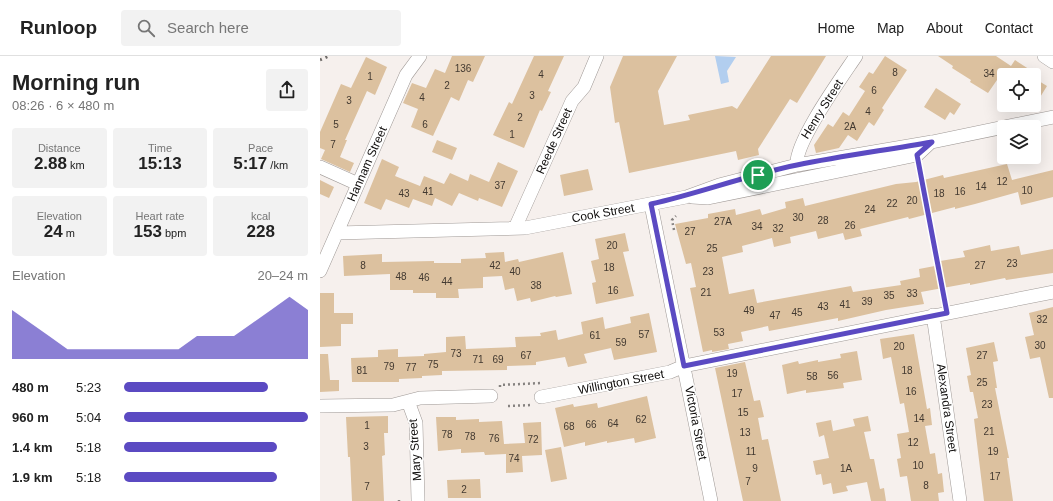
<!DOCTYPE html>
<html lang="en">
<head>
<meta charset="utf-8">
<style>
	:root { --surface:#fff; --page:#f2f2f2; --text:#222; --muted:#767676; --line:#e0e0e0; --accent:#5b4ac2 }
	body { margin:0; font-family:Helvetica,sans-serif; background:var(--page); color:var(--text); height:100vh; display:flex; flex-direction:column; font-size:15px; white-space:nowrap }
	* { box-sizing:border-box; margin:0 }
	p { font-size:13px; color:var(--muted) }
	.icon { flex:none; width:22px; height:22px; fill:none; stroke:currentColor; stroke-width:2; stroke-linecap:round; stroke-linejoin:round }
	.map { position:relative; flex:1; overflow:hidden }
	.side { display:flex; flex-direction:column; background:var(--surface); width:320px }
	.side>* { flex:none }
	.fabs { position:absolute; left:677px; top:12px; display:grid; gap:8px }
	.fabs a { display:grid; place-items:center; width:44px; height:44px; border-radius:4px; background:var(--surface); box-shadow:0 4px 16px #0002; font-size:20px }
	.pin { position:absolute; display:grid; place-items:center; width:34px; height:34px; color:#fff; margin:-17px; border:2px solid #fff; border-radius:50%; box-shadow:0 1px 4px #0007 }
	.round { display:grid; place-items:center; flex:none; width:42px; height:42px; border-radius:4px; background:var(--page) }
	.headline { display:flex; align-items:center; justify-content:space-between; height:68px; padding:0 12px }
	h1 { font-size:22px; font-weight:600; line-height:30px }
	.stats { display:grid; grid-template-columns:repeat(3,1fr); gap:6px; height:68px; padding:4px 12px }
	.stats div { display:grid; align-content:center; border-radius:4px; background:var(--page); text-align:center }
	.stats b { font-size:17px; font-weight:600 }
	.stats small { font-size:11px; font-weight:400 }
	.stats p { font-size:11px }
	.chart { height:112px; padding:8px 12px }
	.chart p { display:flex; justify-content:space-between }
	.chart svg { width:100%; height:72px; margin-top:4px; fill:var(--accent); opacity:.7 }
	ul { padding:0 12px; list-style:none; font-size:13px }
	li { display:grid; grid-template-columns:64px 48px 1fr; align-items:center; height:30px }
	li i { height:10px; border-radius:5px; background:var(--accent) }
	header { display:flex; align-items:center; gap:24px; box-sizing:border-box; height:56px; padding:0 20px; background:var(--surface); border-bottom:1px solid var(--line) }
	header strong { font-size:19px }
	nav { display:flex; gap:22px; margin-inline-start:auto; font-size:14px }
	.search { width:280px; height:36px; background:var(--page); display:flex; align-items:center; gap:10px; box-sizing:border-box; padding:0 14px; border-radius:4px; color:var(--muted); font-size:15px }
	main { display:flex; flex:1; min-height:0 }
	.map>svg:first-child { display:block }
</style>
</head>
<body>
<header>
<strong>Runloop</strong>
<div class="search"><svg class="icon" aria-label="search" viewBox="0 0 24 24"><circle cx="10" cy="10" r="6"/><path d="M15 15l6 6"/></svg>Search here</div>
<nav><a>Home</a><a>Map</a><a>About</a><a>Contact</a></nav>
</header>
<main>
<section class="side">
<div class="headline"><div><h1>Morning run</h1><p>08:26 · 6 × 480 m</p></div><a class="round"><svg class="icon" aria-label="share" viewBox="0 0 24 24"><path d="M12 15V3M7 8l5-5 5 5M5 13v7h14v-7"/></svg></a></div>
<div class="stats">
<div><p>Distance</p><b>2.88<small> km</small></b></div>
<div><p>Time</p><b>15:13</b></div>
<div><p>Pace</p><b>5:17<small> /km</small></b></div>
</div>
<div class="stats">
<div><p>Elevation</p><b>24<small> m</small></b></div>
<div><p>Heart rate</p><b>153<small> bpm</small></b></div>
<div><p>kcal</p><b>228</b></div>
</div>
<div class="chart"><p><span>Elevation</span>20–24 m</p>
<svg viewBox="0 0 160 44" preserveAspectRatio="none"><path d="M0 44V14L10 22L20 30L30 38L40 38L50 38L60 38L70 38L80 38L90 38L100 30L110 30L120 30L130 22L140 14L150 6L160 14V44z"/></svg>
</div>
<ul>
<li><b>480 m</b>5:23<i style="width:78%"></i></li>
<li><b>960 m</b>5:04<i style="width:100%"></i></li>
<li><b>1.4 km</b>5:18<i style="width:83%"></i></li>
<li><b>1.9 km</b>5:18<i style="width:83%"></i></li>
</ul>
</section>
<div class="map">
<svg width="733" height="445" viewBox="0 0 733 445">
	<rect width="100%" height="100%" fill="#f6f0ed"/>
	<path fill="#b2ceef" d="M395,0L416,1L407,15L409,26L401,28Z"/>
	<path fill="#dcc19f" d="M132,0H165L153,26L148,24L139,45L131,41L113,80L91,71L98,53L83,47L92,27L106,32L115,13L125,17Z
		M214,0H244L228,35L231,36L222,55L220,54L204,92L173,79L189,46L192,48Z
		M303,0H357L338,35L344,69L370,64L368,59L412,50L417,53L451,0H506L477,47L470,43L438,93L439,99L418,104L416,95L309,117L299,66L295,67L290,31Z
		M565,0L587,14L562,52L564,54L554,70L549,66L537,85L528,79L519,92L496,97L494,89L508,68L513,71L523,56L529,60L545,35L539,31L549,16L553,18Z
		M618,0H676L691,10L695,4L718,19H684V28L677,24L668,37L650,26L651,24L632,12L633,10Z
		M46,1L67,11L55,39L47,35L25,84H27L20,101L34,107L30,116L1,103L5,94L0,92V76L21,28L31,32Z
		M714,22L727,30L714,51Z
		M616,32L641,48L634,59L630,56L625,64L604,51Z
		M117,84L137,92L132,104L112,96Z
		M62,103L79,111L75,120L100,130L104,120L124,128L130,117L148,125L150,118L169,126L178,106L198,115L182,151L159,142L158,145L139,137L132,150L115,142L112,150L93,143L89,152L66,143L61,154L44,147Z
		M687,108L692,124L733,114V141L701,149L698,136L655,148L635,153V151L589,163L588,161L540,173L542,180L525,184L523,177L498,183L496,175L470,181L471,187L454,191L452,182L422,190L423,196L402,201L409,238L434,233L437,247L531,230L533,236L581,229L580,225L600,221L599,213L620,209V205L645,201L643,195L670,189L671,195L699,190L701,199L733,193V217L686,224L685,222L650,229V227L601,236L604,248L566,254L518,265V262L449,275L448,270L421,276L423,285L408,288L409,293L392,296V294L383,296L370,232L376,231L371,207L366,208L355,168L388,162V158L415,153L416,159L440,153L442,159L466,152L465,146L483,142L485,150L576,128L596,126L623,119L624,122Z
		M268,113L273,134L244,140L240,119Z
		M0,124L14,131L9,142L0,138Z
		M305,177L309,195L303,196L314,240L276,248L272,227L276,226L271,205L279,203L275,183Z
		M184,196L185,206L198,203L199,206L243,196L252,238L236,241L235,240L211,246L210,242L197,245L194,232L185,234L182,220L163,221V232L138,233L139,242H116V237H93V234H70V218L24,220L23,200L62,198V206L114,205V207H141V203L166,202L165,197Z
		M0,237H14V257H33V268H21V290L0,291Z
		M733,251V342H729L720,301L710,303L705,281L714,279L709,257Z
		M329,257L337,296L294,304L291,292L264,298L267,307L248,311L245,301L216,306V309L187,310V314L122,315V319L102,320V322L79,323V326H32L31,302L58,301V294L78,293V301L104,300V298L126,296V281L145,280L146,293L196,291L195,281L221,280L220,277L236,274L238,284L263,278L261,266L283,261L285,273L311,267L310,261Z
		M594,278L607,353L610,352L612,369L605,370L610,398L615,397L618,418L622,417L624,436L618,437L619,445H591L587,420L580,421L577,403L581,402L577,378L589,376L584,347L580,348L571,301L563,303L560,283Z
		M674,286L678,305L673,306L677,332H675L689,402H687L693,445H664L654,363L658,362L653,336H650L647,320L651,319L646,292Z
		M537,295L542,324L523,327L524,332L486,337V334L467,338L462,309L478,305L479,308L498,304V306L521,302L520,298Z
		M0,298H8L10,324H19V335L0,336Z
		M425,306L434,345L440,344L444,361L438,362L442,384L448,383L461,445H423L395,312Z
		M327,340L336,382L315,387L314,382L287,387V385L265,390V386L244,391L235,352L253,348L254,351L277,347L278,352Z
		M68,360V377H64L65,399L62,400L64,445H32L30,401H28L26,361Z
		M548,360L551,375L544,376L550,403H554L560,433L564,432L566,445H551L547,426L526,430L528,435L513,438L511,427L503,429L501,418L496,419L493,405L509,402L504,379L499,381L496,367L511,364L513,375L535,370L533,363Z
		M116,361H136V364L159,363V366L182,365L184,388L205,387L203,367L221,366L222,399L202,400L203,416L186,417V398L165,399L164,396L141,397V393L118,395Z
		M241,391L247,423L231,426L225,394Z
		M160,423L161,442H128L127,424Z"/>
	<g fill="none" stroke-linecap="round" stroke-linejoin="round">
		<defs>
			<path id="minor" d="M724,0L733,6
				M477,109C474,87 522,21 536,0
				M0,111L38,128
				M372,141L388,142L597,99L611,86
				M331,149L391,445
				M195,172L252,45L264,31L277,0
				M17,177L205,172L366,141L399,129L477,109L612,86L733,61
				M0,215L86,19L100,0
				M613,259L640,445
				M221,341L350,316L364,310L733,236
				M88,345L96,367L98,444
				M0,350L73,349L100,342L171,340"/>
		</defs>
		<use href="#minor" stroke="#9f9996" stroke-width="14"/>
		<path stroke="#868280" stroke-width="2.5" stroke-dasharray="2 3" stroke-linecap="butt" d="M599,110L625,247
			M354,174L352,164L356,160
			M180,331V329L222,327
			M188,350L213,349
			M79,445V444"/>
		<use href="#minor" stroke="#fff" stroke-width="13"/>
		<path stroke="#6f6b69" stroke-width="3" stroke-dasharray="2 4" stroke-linecap="butt" d="M0,4L9,0"/>
	</g>
	<g fill="none" stroke-linecap="round" stroke-linejoin="round">
		<defs>
			<path id="route" d="M612,86L597,99L627,257L364,310L331,148C380,137 427,119 477,109C521,100 567,94 612,86Z"/>
		</defs>
		<use href="#route" stroke="#fff" stroke-width="8"/>
		<use href="#route" stroke="#5b4ac2" stroke-width="5"/>
	</g>
	<g text-anchor="middle" dominant-baseline="central" stroke-width="3" stroke-linejoin="round" paint-order="stroke">
		<g font-size="10" fill="#423930">
			<text x="143" y="12">136</text>
			<text x="575" y="16">8</text>
			<text x="669" y="17">34</text>
			<text x="221" y="18">4</text>
			<text x="50" y="20">1</text>
			<text x="127" y="29">2</text>
			<text x="554" y="34">6</text>
			<text x="212" y="39">3</text>
			<text x="102" y="41">4</text>
			<text x="29" y="44">3</text>
			<text x="548" y="55">4</text>
			<text x="200" y="61">2</text>
			<text x="16" y="68">5</text>
			<text x="105" y="68">6</text>
			<text x="530" y="70">2A</text>
			<text x="192" y="78">1</text>
			<text x="13" y="88">7</text>
			<text x="682" y="125">12</text>
			<text x="180" y="129">37</text>
			<text x="661" y="130">14</text>
			<text x="707" y="134">10</text>
			<text x="108" y="135">41</text>
			<text x="640" y="135">16</text>
			<text x="84" y="137">43</text>
			<text x="619" y="137">18</text>
			<text x="592" y="144">20</text>
			<text x="572" y="147">22</text>
			<text x="550" y="153">24</text>
			<text x="478" y="161">30</text>
			<text x="503" y="164">28</text>
			<text x="403" y="165">27A</text>
			<text x="530" y="169">26</text>
			<text x="437" y="170">34</text>
			<text x="458" y="172">32</text>
			<text x="370" y="175">27</text>
			<text x="292" y="189">20</text>
			<text x="392" y="192">25</text>
			<text x="692" y="207">23</text>
			<text x="43" y="209">8</text>
			<text x="175" y="209">42</text>
			<text x="660" y="209">27</text>
			<text x="289" y="211">18</text>
			<text x="195" y="215">40</text>
			<text x="388" y="215">23</text>
			<text x="81" y="220">48</text>
			<text x="104" y="221">46</text>
			<text x="127" y="225">44</text>
			<text x="216" y="229">38</text>
			<text x="293" y="234">16</text>
			<text x="386" y="236">21</text>
			<text x="592" y="237">33</text>
			<text x="569" y="239">35</text>
			<text x="547" y="245">39</text>
			<text x="525" y="248">41</text>
			<text x="503" y="250">43</text>
			<text x="429" y="254">49</text>
			<text x="477" y="256">45</text>
			<text x="455" y="259">47</text>
			<text x="722" y="263">32</text>
			<text x="399" y="276">53</text>
			<text x="324" y="278">57</text>
			<text x="275" y="279">61</text>
			<text x="301" y="286">59</text>
			<text x="720" y="289">30</text>
			<text x="579" y="290">20</text>
			<text x="136" y="297">73</text>
			<text x="206" y="299">67</text>
			<text x="662" y="299">27</text>
			<text x="158" y="303">71</text>
			<text x="178" y="303">69</text>
			<text x="113" y="308">75</text>
			<text x="69" y="310">79</text>
			<text x="91" y="311">77</text>
			<text x="42" y="314">81</text>
			<text x="587" y="314">18</text>
			<text x="412" y="317">19</text>
			<text x="513" y="319">56</text>
			<text x="492" y="320">58</text>
			<text x="662" y="326">25</text>
			<text x="591" y="335">16</text>
			<text x="417" y="337">17</text>
			<text x="667" y="348">23</text>
			<text x="423" y="356">15</text>
			<text x="599" y="362">14</text>
			<text x="321" y="363">62</text>
			<text x="293" y="367">64</text>
			<text x="271" y="368">66</text>
			<text x="47" y="369">1</text>
			<text x="249" y="370">68</text>
			<text x="669" y="375">21</text>
			<text x="425" y="376">13</text>
			<text x="127" y="378">78</text>
			<text x="150" y="380">78</text>
			<text x="174" y="382">76</text>
			<text x="213" y="383">72</text>
			<text x="593" y="386">12</text>
			<text x="46" y="390">3</text>
			<text x="431" y="395">11</text>
			<text x="673" y="395">19</text>
			<text x="194" y="402">74</text>
			<text x="598" y="409">10</text>
			<text x="435" y="412">9</text>
			<text x="526" y="412">1A</text>
			<text x="675" y="420">17</text>
			<text x="428" y="425">7</text>
			<text x="606" y="429">8</text>
			<text x="47" y="430">7</text>
			<text x="144" y="433">2</text>
		</g>
		<g font-size="12" fill="#0e0c0b" stroke="#fff">
			<text transform="translate(502 53) rotate(-58)">Henry Street</text>
			<text transform="translate(234 85) rotate(-66)">Reede Street</text>
			<text transform="translate(47 108) rotate(-66)">Hannam Street</text>
			<text transform="translate(283 157) rotate(-10)">Cook Street</text>
			<text transform="translate(301 326) rotate(-11)">Willington Street</text>
			<text transform="translate(627 352) rotate(82)">Alexandra Street</text>
			<text transform="translate(376 367) rotate(79)">Victoria Street</text>
			<text transform="translate(95 394) rotate(-94)">Mary Street</text>
		</g>
	</g>
</svg>
<div class="fabs">
<a><svg class="icon" aria-label="locate" viewBox="0 0 24 24"><circle cx="12" cy="12" r="6"/><path d="M12 2v4M12 18v4M2 12h4M18 12h4"/></svg></a>
<a><svg class="icon" aria-label="layers" viewBox="0 0 24 24"><path d="M12 4l9 5-9 5-9-5zM3 14l9 5 9-5"/></svg></a>
</div>
<div class="pin" style="left:438px;top:119px;background:#1e9e55"><svg class="icon" aria-label="arrive" viewBox="0 0 24 24"><path d="M6 21V4h12l-3 4 3 4H6"/></svg></div>
</div>
</main>
</body>
</html>
